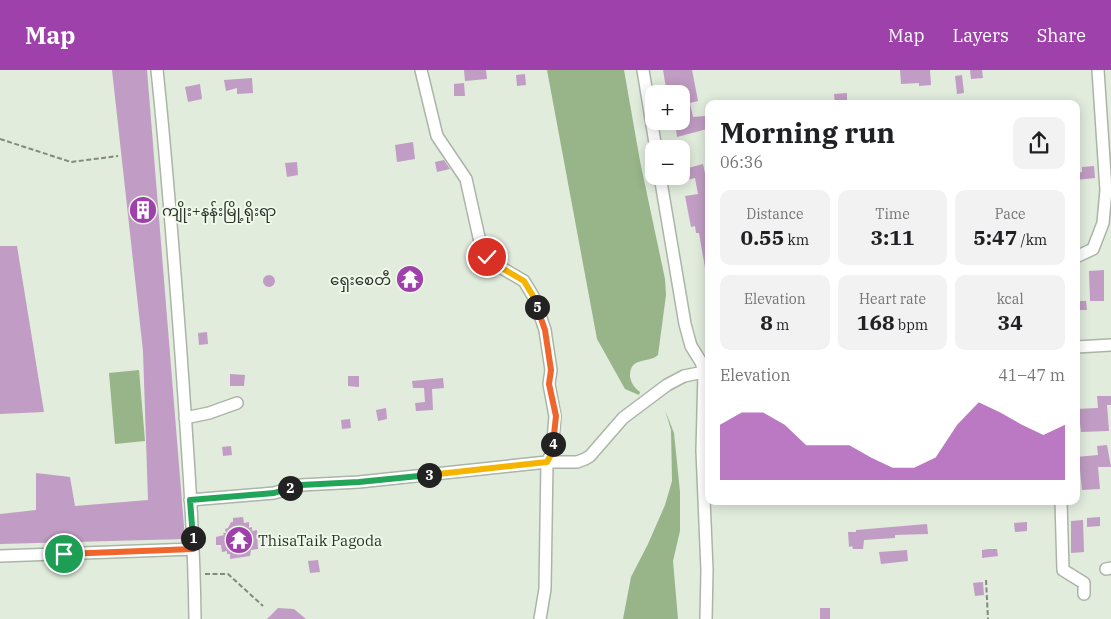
<!DOCTYPE html>
<html lang="en">
<head>
<meta charset="utf-8">
<style>
	:root { --surface:#fff; --page:#f2f2f2; --text:#202124; --muted:#757577; --accent:#9f41aa }
	body { margin:0; font-family:"IBM Plex Serif","Noto Sans Myanmar",serif; background:var(--page); color:var(--text); height:100vh; display:flex; flex-direction:column; font-size:19px; white-space:nowrap }
	* { box-sizing:border-box; margin:0 }
	p { font-size:16px; color:var(--muted) }
	.icon { flex:none; width:28px; height:28px; fill:none; stroke:currentColor; stroke-width:2; stroke-linecap:round; stroke-linejoin:round }
	.map { position:relative; flex:1; overflow:hidden }
	.drawer { position:absolute; left:705px; top:30px; width:375px; height:405px; display:flex; flex-direction:column; background:var(--surface); border-radius:10px; box-shadow:0 2px 12px #0003 }
	.drawer>* { flex:none }
	.tools { position:absolute; left:645px; top:15px; display:grid; gap:10px }
	.tools a { display:grid; place-items:center; width:45px; height:45px; border-radius:10px; background:var(--surface); box-shadow:0 2px 12px #0003; font-size:25px }
	.pin { position:absolute; display:grid; place-items:center; width:42px; height:42px; color:#fff; margin:-21px; border:2px solid #fff; border-radius:50%; box-shadow:0 1px 5px #0007 }
	.km { position:absolute; width:25px; height:25px; margin:-12px; border-radius:50%; background:#222; color:#fff; font-size:14px; line-height:25px; text-align:center }
	.round { display:grid; place-items:center; flex:none; width:52px; height:52px; border-radius:10px; background:var(--page) }
	.head { display:flex; align-items:center; justify-content:space-between; height:85px; padding:0 15px }
	h1 { font-size:28px; font-weight:700; line-height:38px }
	.metrics { display:grid; grid-template-columns:repeat(3,1fr); gap:8px; height:85px; padding:5px 15px }
	.metrics div { display:grid; align-content:center; border-radius:10px; background:var(--page); text-align:center }
	.metrics b { font-size:21px; font-weight:700 }
	.metrics small { font-size:14px; font-weight:400 }
	.metrics p { font-size:14px }
	.chart { height:140px; padding:10px 15px }
	.chart p { display:flex; justify-content:space-between }
	.chart svg { width:100%; height:90px; margin-top:5px; fill:var(--accent); opacity:.7 }
	header { display:flex; align-items:center; gap:30px; box-sizing:border-box; height:70px; padding:0 25px; background:var(--accent); color:#fff }
	header strong { font-size:24px }
	nav { display:flex; gap:28px; margin-inline-start:auto; font-size:18px }
	.map>svg:first-child { display:block }
</style>
</head>
<body>
<header>
<strong>Map</strong>
<nav><a>Map</a><a>Layers</a><a>Share</a></nav>
</header>
<div class="map">
<svg width="1111" height="549" viewBox="0 0 1111 549">
	<rect width="100%" height="100%" fill="#e1ecdd"/>
	<path fill="#97b589" d="M547,0H624L640,91L665,209L666,225L658,285C648,294 630,286 630,306C631,314 635,318 640,322L639,325L625,319L597,269Z
		M139,300L145,371L115,374L109,303Z
		M665,340L674,363L680,422V461L673,491L678,549H623L631,507L648,474L665,435L672,411L671,360Z"/>
	<path fill="#c19cc4" d="M112,0H147L185,469L0,474V444L36,440V403L70,407L75,436L148,430L143,281Z
		M464,0H486L487,9L465,11Z
		M663,0H692L698,31L690,33L693,47L705,46L707,59L677,67L675,51H681V24H667Z
		M900,0H930L931,15L919,16V13L901,14Z
		M970,0H982L983,8L971,9Z
		M525,4L526,15L517,16L516,5Z
		M962,5L964,23L957,24L955,6Z
		M252,8L253,23L237,24V18L226,21L224,10Z
		M464,13L465,26H454V14Z
		M200,14L202,29L188,32L185,17Z
		M847,23V34H835L834,24Z
		M413,72L415,89L397,92L395,75Z
		M444,90L450,99L437,102L435,92Z
		M297,92L298,105L287,107L285,93Z
		M703,94L709,121V198H705L699,163H696L695,156L691,157L685,126L698,124L695,108L683,111L681,103V97L687,95L688,98Z
		M1094,96L1095,108L1076,110V103L1082,102V97Z
		M0,176H17L44,342L0,344Z
		M1104,200V231H1090L1089,201Z
		M263 211a6 6 0 1 1 12 0a6 6 0 1 1-12 0Z
		M1076,231H1086L1087,240H1076Z
		M207,262L208,274L199,275L198,263Z
		M230,304L245,305L244,316H230Z
		M348,306H359V317L348,316Z
		M443,308L444,318L432,319L433,340L416,341L415,333L425,332L424,318H413L412,311Z
		M1097,326H1111V335H1107L1109,361L1081,362L1080,354H1076V339L1098,338Z
		M386,338L387,349L378,351L376,340Z
		M350,349L351,358L342,359L341,350Z
		M1107,375L1111,397H1098L1100,419L1082,420L1080,400H1076V387L1098,385L1097,376Z
		M231,376L232,385L223,386L222,377Z
		M243,447L244,453L249,452V458L252,457V461L257,460L258,479L251,480L250,486L230,489V484H227V481L222,482L221,475H216V467L224,465L223,463H226L225,459L228,458L231,452H233V448Z
		M1100,447V456L1087,457V448Z
		M1083,450L1084,482L1071,483V451Z
		M1027,452V461L1015,462L1014,453Z
		M927,454L928,464L895,465V468L864,470L863,479H853L852,476L849,477L848,462H856V460Z
		M989,479H997L998,486L982,488V480Z
		M907,480L908,491L881,494L879,482Z
		M318,490L320,502L310,503L308,491Z
		M983,512L984,525L975,526L973,513Z
		M278,538L294,539L306,549H267Z
		M820,538H830V549H820Z"/>
	<g fill="none" stroke-linecap="round" stroke-linejoin="round">
		<defs>
			<path id="minor" d="M157,0C167,94 174,189 181,284C187,372 194,461 195,549
				M421,0L437,66L466,109L480,172L487,187L495,194L524,211L533,226L539,242L545,260L551,300L549,314L555,346L552,383L547,392L545,519L540,549
				M643,0L656,79
				M1098,0L1106,120
				M660,106L685,254L691,276L701,292L704,302L702,381L707,500L706,549
				M1076,187L1093,179L1103,153L1106,120H1111
				M1076,277L1111,275
				M185,348L209,343L237,333
				M190,430L274,423L301,415L359,412L547,392H577L585,389L590,386L623,348L667,315L684,306L709,301
				M1061,431L1063,500L1084,513V524
				M0,486L193,479
				M1106,499L1111,498"/>
		</defs>
		<use href="#minor" stroke="#abb5a7" stroke-width="14"/>
		<path stroke="#82897f" stroke-width="2" stroke-dasharray="5 2.5" stroke-linecap="butt" d="M0,69L71,92L118,86
			M205,504H228L263,536
			M986,510L988,549"/>
		<use href="#minor" stroke="#fff" stroke-width="11"/>
	</g>
	<g fill="none" stroke-linecap="round" stroke-linejoin="round">
		<defs>
			<path id="split-1" d="M64,484L193,479V468"/>
			<path id="split-2" d="M193,468L190,430L274,423L290,418"/>
			<path id="split-3" d="M290,418L301,415L359,412L429,405"/>
			<path id="split-4" d="M429,405L547,392L552,383L553,374"/>
			<path id="split-5" d="M537,237L545,260L551,300L549,314L556,346L553,374"/>
			<path id="split-6" d="M487,187L495,194L524,211L533,226L537,237"/>
		</defs>
		<use href="#split-1" stroke="#fff" stroke-width="10"/>
		<use href="#split-2" stroke="#fff" stroke-width="10"/>
		<use href="#split-3" stroke="#fff" stroke-width="10"/>
		<use href="#split-4" stroke="#fff" stroke-width="10"/>
		<use href="#split-5" stroke="#fff" stroke-width="10"/>
		<use href="#split-6" stroke="#fff" stroke-width="10"/>
		<use href="#split-1" stroke="#f0652b" stroke-width="6"/>
		<use href="#split-2" stroke="#22a559" stroke-width="6"/>
		<use href="#split-3" stroke="#22a559" stroke-width="6"/>
		<use href="#split-4" stroke="#f5b400" stroke-width="6"/>
		<use href="#split-5" stroke="#f0652b" stroke-width="6"/>
		<use href="#split-6" stroke="#f5b400" stroke-width="6"/>
	</g>
	<defs>
		<symbol id="building-disc" viewBox="-11 -11 22 22"><circle r="9.5" fill="#9f41aa" stroke="#eff9ea"/><path d="M-4-6H4V6H1V3H-1V6H-4ZM-2.5-4.3h1.7v1.8h-1.7ZM.8-4.3h1.7v1.8H.8ZM-2.5-1h1.7V.8h-1.7ZM.8-1h1.7V.8H.8Z" fill="#fff"/></symbol>
		<symbol id="temple-disc" viewBox="-11 -11 22 22"><circle r="9.5" fill="#9f41aa" stroke="#eff9ea"/><path d="M0-6L5-2H3V0L6.5 2.5H4V6H1.5V3h-3V6H-4V2.5H-6.5L-3 0V-2H-5Z" fill="#fff"/></symbol>
	</defs>
	<g fill-rule="evenodd">
		<use href="#building-disc" x="127" y="124" width="32" height="32"/>
		<use href="#temple-disc" x="394" y="193" width="32" height="32"/>
		<use href="#temple-disc" x="223" y="454" width="32" height="32"/>
	</g>
	<g text-anchor="middle" dominant-baseline="central" stroke-width="4" stroke-linejoin="round" paint-order="stroke">
		<g font-size="15" fill="#2e322c" stroke="#eff9ea" text-anchor="start">
			<text x="162" y="140">ကျိုး+နန်းမြို့ရိုးရာ</text>
			<text x="391" y="209" text-anchor="end">ရှေးစေတီ</text>
			<text x="258" y="470">ThisaTaik Pagoda</text>
		</g>
	</g>
</svg>
<div class="tools">
<a>+</a>
<a>−</a>
</div>
<div class="pin" style="left:64px;top:484px;background:#1e9e55"><svg class="icon" aria-label="arrive" viewBox="0 0 24 24"><path d="M6 21V4h12l-3 4 3 4H6"/></svg></div>
<div class="pin" style="left:487px;top:187px;background:#d93025"><svg class="icon" aria-label="check" viewBox="0 0 24 24"><path d="M5 12l5 5 9-10"/></svg></div>
<b class="km" style="left:193px;top:468px">1</b>
<b class="km" style="left:290px;top:418px">2</b>
<b class="km" style="left:429px;top:405px">3</b>
<b class="km" style="left:553px;top:374px">4</b>
<b class="km" style="left:537px;top:237px">5</b>
<section class="drawer">
<div class="head"><div><h1>Morning run</h1><p>06:36</p></div><a class="round"><svg class="icon" aria-label="share" viewBox="0 0 24 24"><path d="M12 15V3M7 8l5-5 5 5M5 13v7h14v-7"/></svg></a></div>
<div class="metrics">
<div><p>Distance</p><b>0.55<small> km</small></b></div>
<div><p>Time</p><b>3:11</b></div>
<div><p>Pace</p><b>5:47<small> /km</small></b></div>
</div>
<div class="metrics">
<div><p>Elevation</p><b>8<small> m</small></b></div>
<div><p>Heart rate</p><b>168<small> bpm</small></b></div>
<div><p>kcal</p><b>34</b></div>
</div>
<div class="chart"><p><span>Elevation</span>41–47 m</p>
<svg viewBox="0 0 160 44" preserveAspectRatio="none"><path d="M0 44V17L10 11L20 11L30 17L40 27L50 27L60 27L70 33L80 38L90 38L100 33L110 17L120 6L130 11L140 17L150 22L160 17V44z"/></svg>
</div>
</section>
</div>
</body>
</html>
